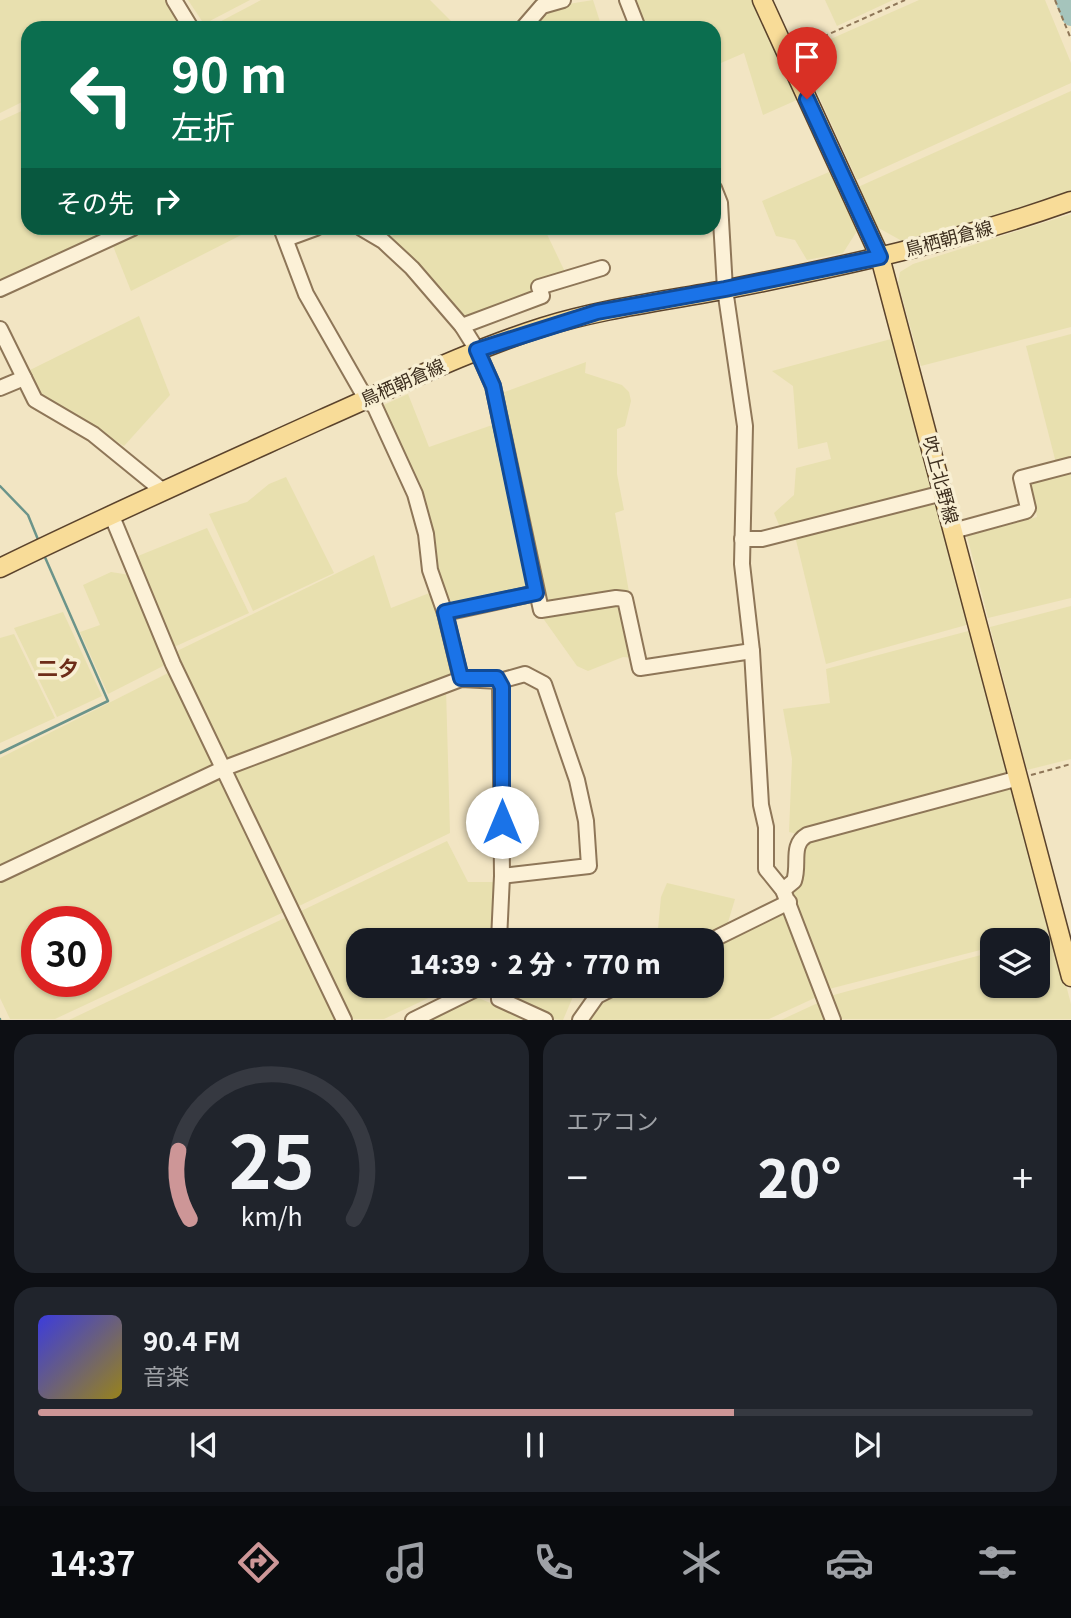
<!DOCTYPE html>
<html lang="ja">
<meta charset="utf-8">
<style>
body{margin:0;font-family:Georgia,"Noto Sans JP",serif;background:#20242c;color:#f1f3f6;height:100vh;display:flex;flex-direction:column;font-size:26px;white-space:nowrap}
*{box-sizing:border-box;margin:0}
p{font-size:23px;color:#9ea1a6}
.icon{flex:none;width:38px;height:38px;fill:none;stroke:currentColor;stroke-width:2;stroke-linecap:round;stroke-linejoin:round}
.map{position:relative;height:1020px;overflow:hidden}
.panel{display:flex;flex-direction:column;gap:14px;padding:14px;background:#0d0f14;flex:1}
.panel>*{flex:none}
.banner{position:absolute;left:21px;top:21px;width:700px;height:214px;border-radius:21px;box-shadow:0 2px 5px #0004;background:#0b6e4f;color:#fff;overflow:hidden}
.tools{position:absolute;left:980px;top:928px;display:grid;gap:14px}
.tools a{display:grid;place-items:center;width:70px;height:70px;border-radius:14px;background:#171b24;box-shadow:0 2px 5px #0004;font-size:35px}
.speed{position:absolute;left:21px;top:906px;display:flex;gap:14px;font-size:35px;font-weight:700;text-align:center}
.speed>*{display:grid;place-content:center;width:91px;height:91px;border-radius:50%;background:#171b24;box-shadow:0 2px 5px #0004;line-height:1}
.speed .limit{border:10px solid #d22;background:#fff;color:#111}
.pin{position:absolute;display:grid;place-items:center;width:60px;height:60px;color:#fff;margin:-72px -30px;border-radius:50% 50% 50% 0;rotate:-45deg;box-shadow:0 0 7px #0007}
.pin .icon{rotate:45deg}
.me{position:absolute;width:77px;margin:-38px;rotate:0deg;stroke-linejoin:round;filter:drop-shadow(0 0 5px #0008)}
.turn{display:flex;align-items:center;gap:24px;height:147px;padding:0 35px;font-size:32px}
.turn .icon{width:91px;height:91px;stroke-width:2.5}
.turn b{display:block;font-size:49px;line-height:60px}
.then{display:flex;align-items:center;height:66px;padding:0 35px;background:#0003;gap:14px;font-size:26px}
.big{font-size:52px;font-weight:800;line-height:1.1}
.panel .widget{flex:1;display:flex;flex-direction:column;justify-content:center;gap:10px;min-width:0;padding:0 24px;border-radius:21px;background:#20242c}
.panel .dial{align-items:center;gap:0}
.dial svg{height:182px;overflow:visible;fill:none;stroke:#363941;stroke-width:7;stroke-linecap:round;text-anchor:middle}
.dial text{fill:#f1f3f6;stroke:none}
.song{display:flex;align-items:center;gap:21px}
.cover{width:84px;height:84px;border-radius:10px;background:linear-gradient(135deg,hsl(240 70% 55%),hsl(50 70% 35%))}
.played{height:7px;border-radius:4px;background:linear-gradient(90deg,#cd9697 70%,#363941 70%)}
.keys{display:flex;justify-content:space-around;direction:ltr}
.heat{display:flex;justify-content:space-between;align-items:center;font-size:38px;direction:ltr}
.panel .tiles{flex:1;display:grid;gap:14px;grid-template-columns:1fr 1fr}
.widget:last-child{grid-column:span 2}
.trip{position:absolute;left:346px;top:928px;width:378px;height:70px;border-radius:21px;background:#171b24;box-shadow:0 2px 5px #0004;font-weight:800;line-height:70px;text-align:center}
.dock{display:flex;height:112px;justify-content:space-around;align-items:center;background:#090b0e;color:#9ea1a6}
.dock .icon{width:49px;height:49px}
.dock .on{color:#cd9697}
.dock b{font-size:32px;color:#f1f3f6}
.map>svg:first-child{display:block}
</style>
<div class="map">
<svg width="1071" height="1020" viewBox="0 0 1071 1020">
<rect width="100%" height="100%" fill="#f2e5c3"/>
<g fill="#e8e0af" fill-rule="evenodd">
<path d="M0,0h166l15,27 -153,1v71l-28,14z"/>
<path d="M188,0h62l-46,24z"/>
<path d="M261,0h169l28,28h-250z"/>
<path d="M593,0l9,28h-72l20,-21z"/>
<path d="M632,0h121l46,99 -36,16 -19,-62 -30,13v-38h-71z"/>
<path d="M825,0h68l-56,26z"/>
<path d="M919,0h126l26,63v20l-214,97 -58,-127z"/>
<path d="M1071,91v101l-48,17 -121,32 -27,-15 -17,-39z"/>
<path d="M28,108v120h92l-120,56v-163z"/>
<path d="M829,172l28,59 -14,22 -36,7 -12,-20 -19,-4 -14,-35z"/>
<path d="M1071,214v113l-150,39 -23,-83 2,-11 13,-8z"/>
<path d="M140,228h115l-124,63 -20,-50z"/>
<path d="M409,228h135l22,46 -30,19 -74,27 -74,-82z"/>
<path d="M139,316l31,79 -46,51 -82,-51 -12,-25z"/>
<path d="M1071,334v125l-15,4 -30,-117z"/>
<path d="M891,339l4,3 39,146 -152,44 -8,-19 20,-18 2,-27 35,-9 -4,-17 -29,7 -5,-63 -21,-15z"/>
<path d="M586,362l-1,11 37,12 7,7 2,9 -6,25 -8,3v45l7,36 -9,3 14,79 -82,15 -48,-213z"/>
<path d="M408,394l21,53 69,-24 33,165 -77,19 -16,-32 -7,-42 -52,-126z"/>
<path d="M1071,471v127l-83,20 -21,-82 70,-19 -6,-36z"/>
<path d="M286,477l48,96 -81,38 -44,-97 38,-12 22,-18z"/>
<path d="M937,499l33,125 -144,40 -31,-128z"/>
<path d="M207,528l42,85 -75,34 -36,-91z"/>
<path d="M374,555l17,53 41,-16 23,81 -229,87 -49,-109z"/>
<path d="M111,572l19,3 39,88 -61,31 -28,-62 20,-7 -17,-40z"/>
<path d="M618,600l16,58 -11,-1 -35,14 -11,-5 -37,-52z"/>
<path d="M1071,606v153l-44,11 -37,-143z"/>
<path d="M63,612l39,84 -45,21 -43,-89z"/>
<path d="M972,630l39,147 -214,57 -8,-2 3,-73 -9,-50 47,-6 -4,-34z"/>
<path d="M14,634l41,84 -55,25v-105z"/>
<path d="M172,671l43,92 -4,6 -211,99v-110z"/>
<path d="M446,689l4,144 -153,74 -68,-136z"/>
<path d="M219,777l67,134 -231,108h-45l-10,-21v-117zM37,922h59v60h-59z"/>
<path d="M1013,784l38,147 -32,9h-27v7l-163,42 -37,-95 12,-53z"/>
<path d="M447,841l21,41h29l-5,58h-133v45h97l-72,34h-32l-53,-107z"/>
<path d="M667,883l68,16 -9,30 -24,11h-45l4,-43z"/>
<path d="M786,912l33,84 -50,23 -183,1 12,-21 29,-14h85v-39z"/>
<path d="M289,916l49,104h-269z"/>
<path d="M508,929l44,7 -1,4h-44z"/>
<path d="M1053,936l18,68v15h-232l-9,-23 162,-44v33h46v-45z"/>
<path d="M507,985h71l-15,35 -10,-1 -45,-22z"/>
<path d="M474,996l53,23 -102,1z"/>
<path d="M822,1001l7,19h-48z"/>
</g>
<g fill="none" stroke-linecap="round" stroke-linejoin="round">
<g stroke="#6b948a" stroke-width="2.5">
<path d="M0,486l28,29 11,27"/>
<path d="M0,753l108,-52 -64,-146"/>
<path d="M0,1019v1"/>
</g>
<path stroke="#a5c4bc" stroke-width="18" d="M1064,0l7,17"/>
<g stroke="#8e7658" stroke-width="18">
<g id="minor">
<path d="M174,0l17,28"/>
<path d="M627,0l11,28"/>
<path d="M523,28l19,-22 21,-6"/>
<path d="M714,188l6,15 5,86 20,137 -3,138 10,87 9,154 5,22v42l17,21 50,130"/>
<path d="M281,228l25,66 60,105 9,8 40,87 11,40 4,36 15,43 16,66"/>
<path d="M361,228l22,13 29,27 50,58 15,24 16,36 48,224 75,-12 9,1 15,69 112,-17"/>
<path d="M286,239l30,-11"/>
<path d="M0,289l133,-61"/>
<path d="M462,326l80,-30 -3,-9 63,-19"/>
<path d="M0,329l35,71 58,34 70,57"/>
<path d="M0,388l24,-10"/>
<path d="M111,514l62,150 171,356"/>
<path d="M953,531l73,-20 2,-3 -7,-30 50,-13"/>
<path d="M742,539h20l181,-46"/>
<path d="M445,613l91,-20"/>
<path d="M0,874l222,-105 239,-90 39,2 25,-7 19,10 33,96 9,41 3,45 -87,10"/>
<path d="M783,890l11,-9c6,-17 -4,-36 13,-46l212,-57"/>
<path d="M499,940l3,-64 -2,-195"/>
<path d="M712,940l77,-38"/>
<path d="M500,985l-1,14 46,21"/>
<path d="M413,1020l71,-35"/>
<path d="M580,1020l17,-24 22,-11"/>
</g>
</g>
<g stroke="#5b432c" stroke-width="21">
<g id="major">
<path d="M762,0l118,257 191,720"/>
<path d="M0,568c106,-52 214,-100 322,-149 73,-32 145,-68 221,-92 61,-19 123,-26 185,-38 117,-23 231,-48 343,-88"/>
</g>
</g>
<g stroke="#8e7658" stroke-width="2" stroke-dasharray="5 3.5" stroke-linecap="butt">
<path d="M1055,0l16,39"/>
<path d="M800,47l105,-47"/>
<path d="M1031,775l40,-11"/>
</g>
<use href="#minor" stroke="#fcf1d7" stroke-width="14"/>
<use href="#major" stroke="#f8dc98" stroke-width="18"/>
</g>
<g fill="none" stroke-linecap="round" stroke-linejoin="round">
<g stroke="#114b97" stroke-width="18">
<path id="route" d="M502,822v-135l-5,-9h-36l-16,-66 91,-19 -43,-207 -16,-36 120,-38 128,-23 155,-32 -73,-158"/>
</g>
<use href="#route" stroke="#1a73e8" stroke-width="12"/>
</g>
<g text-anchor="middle" stroke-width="7" stroke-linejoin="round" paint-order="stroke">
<g font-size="18" fill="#3c2d1d" stroke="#f8efd3">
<text transform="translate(949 239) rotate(-15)" y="6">鳥栖朝倉線</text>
<text transform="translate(403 383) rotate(-24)" y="6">鳥栖朝倉線</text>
<text transform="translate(940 480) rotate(75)" y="6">吹上北野線</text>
</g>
<g font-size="21" font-weight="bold" fill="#6d2c19" stroke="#f8efd3">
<text x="58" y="676">二夕</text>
</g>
</g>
</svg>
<div class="tools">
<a><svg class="icon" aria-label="layers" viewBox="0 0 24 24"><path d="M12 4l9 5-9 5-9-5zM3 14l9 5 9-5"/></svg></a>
</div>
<div class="speed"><div class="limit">30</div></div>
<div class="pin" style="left:807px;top:99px;background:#d93025"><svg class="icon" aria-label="arrive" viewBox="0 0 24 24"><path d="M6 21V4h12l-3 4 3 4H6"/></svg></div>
<svg class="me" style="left:502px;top:822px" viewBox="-20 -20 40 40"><circle r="19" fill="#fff"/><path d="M0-13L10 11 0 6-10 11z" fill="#1a73e8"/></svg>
<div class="trip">14:39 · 2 分 · 770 m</div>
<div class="banner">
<div class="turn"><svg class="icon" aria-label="left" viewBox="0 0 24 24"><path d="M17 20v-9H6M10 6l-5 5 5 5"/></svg><div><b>90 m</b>左折</div></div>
<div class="then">その先<svg class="icon" aria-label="right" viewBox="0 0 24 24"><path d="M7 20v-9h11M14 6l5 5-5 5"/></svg></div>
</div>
</div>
<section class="panel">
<div class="tiles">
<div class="widget dial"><svg viewBox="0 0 100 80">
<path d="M14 69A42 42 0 1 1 86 69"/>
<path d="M14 69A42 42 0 0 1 9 39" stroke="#cd9697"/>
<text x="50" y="56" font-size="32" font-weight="700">25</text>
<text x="50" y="72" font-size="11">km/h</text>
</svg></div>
<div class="widget"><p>エアコン</p>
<div class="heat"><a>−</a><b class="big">20°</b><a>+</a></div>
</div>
<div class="widget">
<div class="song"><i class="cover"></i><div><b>90.4 FM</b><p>音楽</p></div></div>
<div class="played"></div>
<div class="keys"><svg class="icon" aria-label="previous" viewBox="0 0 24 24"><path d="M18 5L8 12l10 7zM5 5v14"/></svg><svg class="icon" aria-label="pause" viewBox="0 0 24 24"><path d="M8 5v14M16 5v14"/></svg><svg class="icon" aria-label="next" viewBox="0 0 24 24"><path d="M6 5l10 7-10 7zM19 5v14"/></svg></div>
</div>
</div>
</section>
<nav class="dock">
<b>14:37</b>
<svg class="icon on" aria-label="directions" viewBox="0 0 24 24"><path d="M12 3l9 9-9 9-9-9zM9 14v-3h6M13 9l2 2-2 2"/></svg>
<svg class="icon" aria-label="music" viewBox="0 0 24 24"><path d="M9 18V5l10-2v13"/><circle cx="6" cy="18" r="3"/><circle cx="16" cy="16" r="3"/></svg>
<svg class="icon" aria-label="phone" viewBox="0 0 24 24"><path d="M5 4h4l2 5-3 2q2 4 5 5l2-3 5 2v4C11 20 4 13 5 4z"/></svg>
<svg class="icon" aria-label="climate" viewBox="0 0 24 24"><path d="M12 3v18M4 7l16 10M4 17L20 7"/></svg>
<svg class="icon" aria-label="car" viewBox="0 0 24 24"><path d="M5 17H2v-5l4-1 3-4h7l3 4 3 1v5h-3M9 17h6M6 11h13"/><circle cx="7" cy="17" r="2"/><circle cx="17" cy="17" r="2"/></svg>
<svg class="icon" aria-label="filters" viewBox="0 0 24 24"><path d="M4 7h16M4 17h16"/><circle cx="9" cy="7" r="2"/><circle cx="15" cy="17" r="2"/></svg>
</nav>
